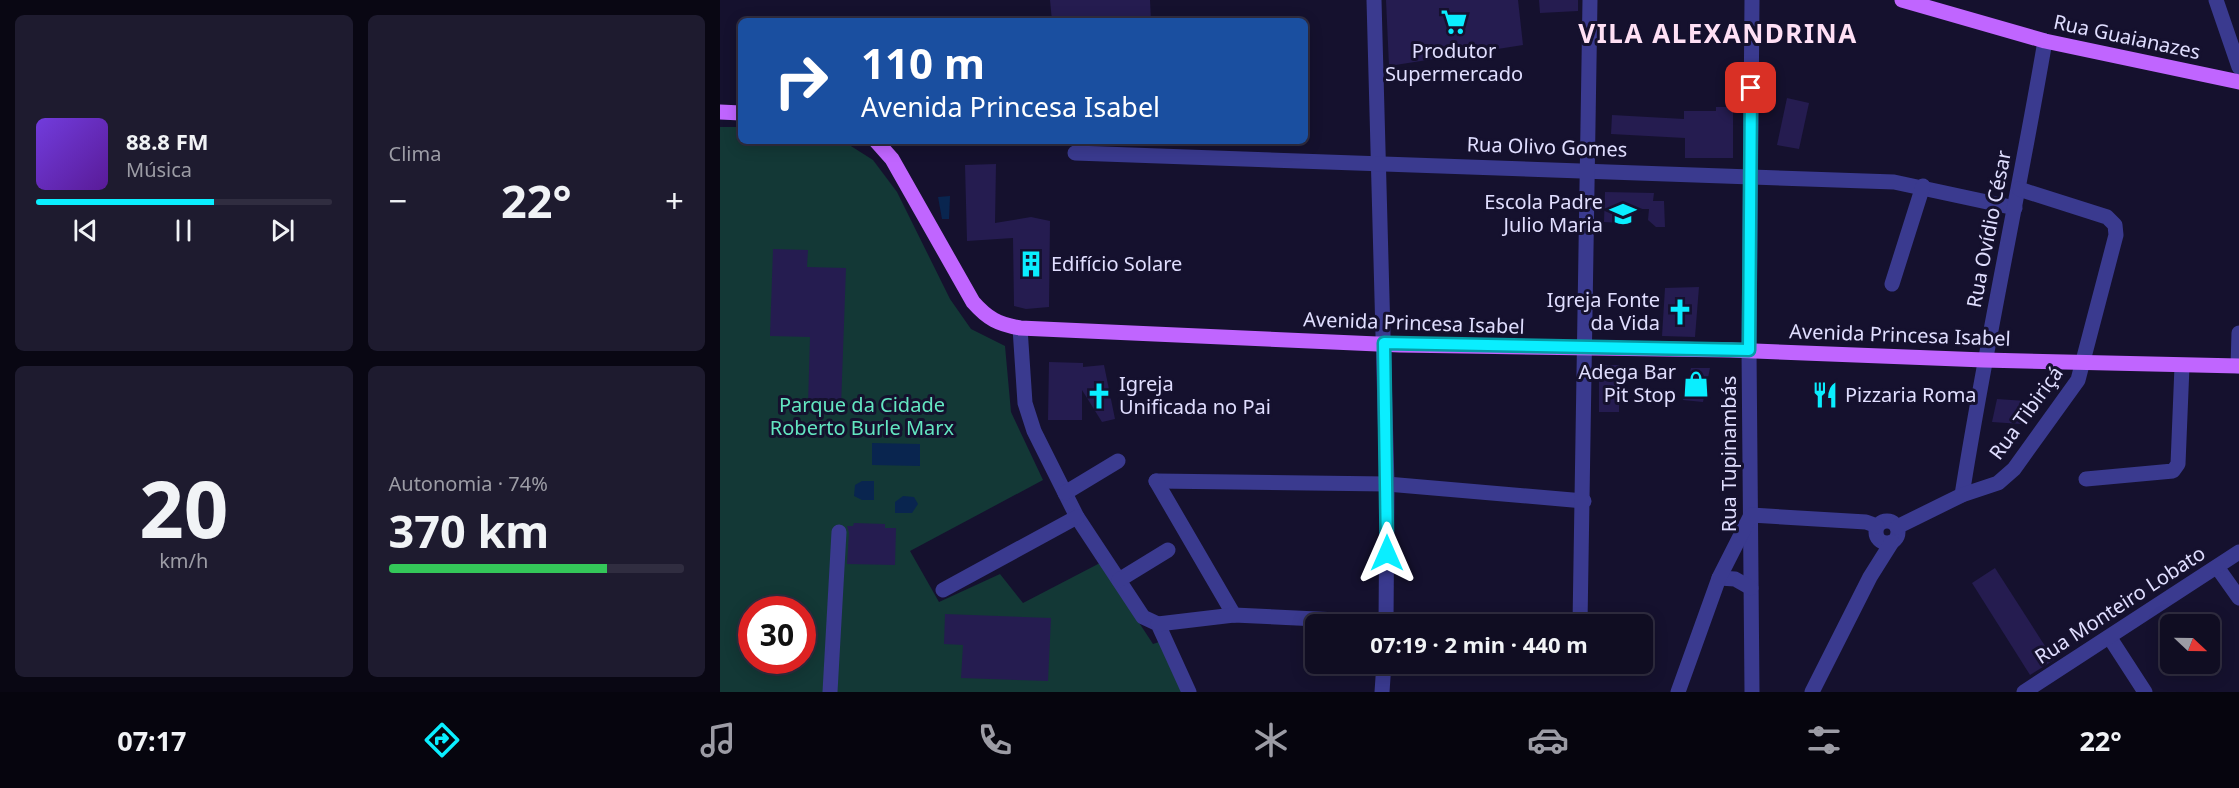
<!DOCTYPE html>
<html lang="pt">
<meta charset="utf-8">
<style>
body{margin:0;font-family:"Noto Sans",sans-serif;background:#1e1b2f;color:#f1f3f6;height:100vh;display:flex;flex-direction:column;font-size:22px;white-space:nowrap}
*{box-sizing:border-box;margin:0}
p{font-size:20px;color:#9c9ca5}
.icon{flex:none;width:33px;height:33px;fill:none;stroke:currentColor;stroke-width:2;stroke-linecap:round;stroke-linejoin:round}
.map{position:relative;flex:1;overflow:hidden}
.drawer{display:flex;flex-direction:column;gap:15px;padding:15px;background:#090713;width:720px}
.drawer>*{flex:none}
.top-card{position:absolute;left:18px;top:18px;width:570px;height:126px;border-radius:9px;box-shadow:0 3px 15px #0003,0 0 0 2px #302d40;background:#1a4fa0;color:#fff;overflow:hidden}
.needle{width:39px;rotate:112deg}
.fabs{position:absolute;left:1440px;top:614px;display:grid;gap:12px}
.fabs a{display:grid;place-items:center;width:60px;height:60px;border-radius:9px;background:#100d22;box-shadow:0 3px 15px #0003,0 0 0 2px #302d40;font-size:30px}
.speed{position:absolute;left:18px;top:596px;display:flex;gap:12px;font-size:30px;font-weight:700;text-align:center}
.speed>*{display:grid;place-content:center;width:78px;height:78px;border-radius:50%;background:#100d22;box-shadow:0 3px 15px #0003,0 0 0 2px #302d40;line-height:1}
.speed .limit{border:9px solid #d22;background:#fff;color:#111}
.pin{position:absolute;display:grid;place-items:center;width:51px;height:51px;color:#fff;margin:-26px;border-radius:12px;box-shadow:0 3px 9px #0006}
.me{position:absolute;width:66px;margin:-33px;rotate:0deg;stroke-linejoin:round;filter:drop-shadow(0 0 4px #0008)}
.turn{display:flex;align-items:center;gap:21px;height:126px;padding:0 24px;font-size:27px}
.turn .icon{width:78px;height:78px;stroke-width:2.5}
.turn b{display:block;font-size:42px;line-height:51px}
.big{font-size:45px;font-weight:700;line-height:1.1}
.drawer .card{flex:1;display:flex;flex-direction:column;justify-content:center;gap:9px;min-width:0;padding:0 21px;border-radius:9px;background:#1e1b2f}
.drawer .dial{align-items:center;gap:0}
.dial b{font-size:78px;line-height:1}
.song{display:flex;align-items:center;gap:18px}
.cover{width:72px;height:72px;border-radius:9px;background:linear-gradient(135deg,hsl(260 70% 55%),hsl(270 70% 35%))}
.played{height:6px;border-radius:3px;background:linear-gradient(90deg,#0aeeff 60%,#302d40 60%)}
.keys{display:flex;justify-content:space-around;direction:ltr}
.heat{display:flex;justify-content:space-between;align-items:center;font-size:33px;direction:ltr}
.charge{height:9px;border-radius:4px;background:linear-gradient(90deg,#34c759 74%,#302d40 0)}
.drawer .tiles{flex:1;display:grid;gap:15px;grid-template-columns:repeat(2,1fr)}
.trip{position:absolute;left:585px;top:614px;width:348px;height:60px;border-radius:9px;background:#100d22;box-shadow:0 3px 15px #0003,0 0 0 2px #302d40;font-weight:700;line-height:60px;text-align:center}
.tabs{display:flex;height:96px;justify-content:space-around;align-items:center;background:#06050e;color:#9c9ca5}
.tabs .icon{width:42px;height:42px}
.tabs .current{color:#0aeeff}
.tabs b{font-size:27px;color:#f1f3f6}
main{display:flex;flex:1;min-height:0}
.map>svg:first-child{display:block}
</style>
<main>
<section class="drawer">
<div class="tiles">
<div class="card">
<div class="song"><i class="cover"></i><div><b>88.8 FM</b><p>Música</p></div></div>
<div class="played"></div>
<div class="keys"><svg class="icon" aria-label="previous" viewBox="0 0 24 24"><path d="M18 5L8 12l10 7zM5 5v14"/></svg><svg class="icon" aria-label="pause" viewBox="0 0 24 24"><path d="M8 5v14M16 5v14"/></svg><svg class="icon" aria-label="next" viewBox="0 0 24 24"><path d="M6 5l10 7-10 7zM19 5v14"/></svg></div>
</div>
<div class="card"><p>Clima</p>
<div class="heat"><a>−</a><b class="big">22°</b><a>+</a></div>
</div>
<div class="card dial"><b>20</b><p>km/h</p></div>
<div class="card"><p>Autonomia · 74%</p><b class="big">370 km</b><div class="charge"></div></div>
</div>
</section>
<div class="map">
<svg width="1519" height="692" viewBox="0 0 1519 692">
<rect width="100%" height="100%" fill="#15112e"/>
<path fill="#133836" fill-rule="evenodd" d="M0,127h21v14h102l30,19 24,32 53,107 21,30 34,17 6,66 32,68 -133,71 29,51 61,-28 23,29 77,-40 53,81 18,-6 25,54h-476zM32,609h50v51h-50z"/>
<g fill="#09254f">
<path d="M230,196l-1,23h-7l-4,-22z"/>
<path d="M152,443l48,1v22l-48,-1z"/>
<path d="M142,481h12v19h-12l-8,-4 1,-11z"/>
<path d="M183,496l11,1 4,7 -6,9h-17v-11z"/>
</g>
<g fill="#251c50">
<path d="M330,0h100l1,21h-99z"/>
<path d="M666,0h132l5,45 -134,21z"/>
<path d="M819,0h39v11l-38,2z"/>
<path d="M1067,98l22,5 -10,46 -22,-4z"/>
<path d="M996,107h17v51h-48v-20l-74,-4 1,-19 72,4v-8h32z"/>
<path d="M276,164l-1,59 36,-6 19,4 -1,86 -23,2 -12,-3 -1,-68 -46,3 -2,-76z"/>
<path d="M885,192l49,1 -1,8h11l1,26h-9l-8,-7 1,-11h-28v14l-17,-1z"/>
<path d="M53,249l35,1 -1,17 39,1 -5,138 -33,-1 2,-68 -40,-1z"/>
<path d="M979,287l-4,50 -33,-1 3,-48z"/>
<path d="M329,362l34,1v4l21,-2 11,54 -13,3 -20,-32v30h-34z"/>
<path d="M886,365h13v47h-20v-40z"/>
<path d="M971,368h19l-7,34 -20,-2z"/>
<path d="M1277,399l29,2 -5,23 -29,-2z"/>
<path d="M134,523l31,1v4h11l-1,37 -48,-1 2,-31 -2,-7h6z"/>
<path d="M1275,568l59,92 -24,15 -58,-92z"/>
<path d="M225,614l106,4 -3,63 -87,-3 2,-33 -19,-1z"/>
</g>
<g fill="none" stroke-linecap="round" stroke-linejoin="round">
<g stroke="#3a3a8f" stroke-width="15">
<path d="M654,0l13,484 -1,140"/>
<path d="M1032,0l-3,350 3,342"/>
<path d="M1496,0l23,67"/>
<path d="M355,153l819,29 121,26"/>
<path d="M1172,284l31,-98"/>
<path d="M300,328l5,75 9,28 43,86 66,100 15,7 31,68"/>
<path d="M1518,366l1,-33"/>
<path d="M1366,479l87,-8 5,-7 4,-98"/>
<path d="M436,481l231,3 197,17"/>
<path d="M436,481l78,134"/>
<path d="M345,493l53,-32"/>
<path d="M1242,495c24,-152 57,-302 83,-454"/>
<circle cx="1167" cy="532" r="11"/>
<path d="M1177,527l65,-32 36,-12 16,-14 64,-89 38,-145 -1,-10 -8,-8 -88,-28"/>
<path d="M1497,567l22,31"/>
<path d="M999,578l16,1 16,9"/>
<path d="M399,580l49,-30"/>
<path d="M223,590l134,-73"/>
<path d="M438,624l76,-9 188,9"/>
<path d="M860,624l10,-624"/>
<path d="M1390,638l35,54"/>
<path d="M110,692l9,-160"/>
<path d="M662,692l2,-29"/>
<path d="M958,692l41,-114 32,-63 115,7 11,4"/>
<path d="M1092,692l58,-115 22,-35"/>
<path d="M1304,692l215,-140"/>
</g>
<g stroke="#c065ff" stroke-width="15">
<path d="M1182,0l143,41 194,41"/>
<path d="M0,112l21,1"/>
<path d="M156,141l16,18 81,143c15,17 25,22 47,26l380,17 330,5 254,10 255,6"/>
</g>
</g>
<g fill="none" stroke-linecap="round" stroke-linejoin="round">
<g stroke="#069ba6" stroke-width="15">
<path id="route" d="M667,553l-3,-210 365,7 2,-262"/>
</g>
<use href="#route" stroke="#0aeeff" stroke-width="10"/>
</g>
<defs>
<g id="supermarket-bare" transform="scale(2.07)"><path d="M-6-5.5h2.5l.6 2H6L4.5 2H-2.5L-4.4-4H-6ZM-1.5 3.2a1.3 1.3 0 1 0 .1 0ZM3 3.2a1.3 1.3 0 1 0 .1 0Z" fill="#0aeeff" stroke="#15112e" stroke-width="2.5" paint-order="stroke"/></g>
<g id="school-bare" transform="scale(2.07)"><path d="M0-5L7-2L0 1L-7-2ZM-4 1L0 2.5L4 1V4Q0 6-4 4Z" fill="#0aeeff" stroke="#15112e" stroke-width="2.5" paint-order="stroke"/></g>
<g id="building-bare" transform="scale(2.07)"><path d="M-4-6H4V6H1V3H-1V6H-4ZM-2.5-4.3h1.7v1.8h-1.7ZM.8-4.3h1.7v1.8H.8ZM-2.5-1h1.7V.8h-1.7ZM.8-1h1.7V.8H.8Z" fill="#0aeeff" stroke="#15112e" stroke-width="2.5" paint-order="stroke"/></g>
<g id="church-bare" transform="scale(2.07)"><path d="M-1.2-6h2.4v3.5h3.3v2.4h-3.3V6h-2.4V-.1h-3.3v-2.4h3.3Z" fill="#0aeeff" stroke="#15112e" stroke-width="2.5" paint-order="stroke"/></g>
<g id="shop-bare" transform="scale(2.07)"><path d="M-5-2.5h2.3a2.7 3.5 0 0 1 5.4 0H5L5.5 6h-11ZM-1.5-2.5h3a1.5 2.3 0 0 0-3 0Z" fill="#0aeeff" stroke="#15112e" stroke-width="2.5" paint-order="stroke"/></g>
<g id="restaurant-bare" transform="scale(2.07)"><path d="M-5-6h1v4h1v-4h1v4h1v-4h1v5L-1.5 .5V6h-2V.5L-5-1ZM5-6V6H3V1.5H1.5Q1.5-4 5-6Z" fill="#0aeeff" stroke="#15112e" stroke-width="2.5" paint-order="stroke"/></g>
</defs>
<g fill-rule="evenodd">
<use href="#supermarket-bare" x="734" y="22"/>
<use href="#school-bare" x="903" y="214"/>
<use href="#building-bare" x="311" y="264"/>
<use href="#church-bare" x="960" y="312"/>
<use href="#shop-bare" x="976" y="384"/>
<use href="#restaurant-bare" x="1105" y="395"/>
<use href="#church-bare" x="379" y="396"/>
</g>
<g text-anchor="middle" stroke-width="6" stroke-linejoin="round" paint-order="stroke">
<g font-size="20" fill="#e0deff" stroke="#15112e">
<text transform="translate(1407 37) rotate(12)" y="7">Rua Guaianazes</text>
<text transform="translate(827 147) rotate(2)" y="7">Rua Olivo Gomes</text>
<text transform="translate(1269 229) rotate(-79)" y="7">Rua Ovídio César</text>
<text transform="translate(694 323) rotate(2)" y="7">Avenida Princesa Isabel</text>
<text transform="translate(1180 335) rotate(2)" y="7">Avenida Princesa Isabel</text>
<text transform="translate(1306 413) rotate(-54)" y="7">Rua Tibiriçá</text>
<text transform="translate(1009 454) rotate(-90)" y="7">Rua Tupinambás</text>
<text transform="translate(1400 605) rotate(-33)" y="7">Rua Monteiro Lobato</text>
</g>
<g font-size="20" fill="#e0deff" stroke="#15112e" text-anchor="end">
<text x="734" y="58" text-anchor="middle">Produtor<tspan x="734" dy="23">Supermercado</tspan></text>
<text x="883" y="209">Escola Padre<tspan x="883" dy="23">Julio Maria</tspan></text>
<text x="331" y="271" text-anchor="start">Edifício Solare</text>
<text x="940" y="307">Igreja Fonte<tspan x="940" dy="23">da Vida</tspan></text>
<text x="956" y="379">Adega Bar<tspan x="956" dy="23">Pit Stop</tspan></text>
<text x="399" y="391" text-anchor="start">Igreja<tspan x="399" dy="23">Unificada no Pai</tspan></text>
<text x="1125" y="402" text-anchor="start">Pizzaria Roma</text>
</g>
<g font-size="20" fill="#63e6c1" stroke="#15112e">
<text x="142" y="412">Parque da Cidade<tspan x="142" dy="23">Roberto Burle Marx</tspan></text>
</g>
<g font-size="26" font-weight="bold" letter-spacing="1.5" fill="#ffe0f5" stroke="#15112e">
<text x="998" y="43">VILA ALEXANDRINA</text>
</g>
</g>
</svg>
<div class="fabs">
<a><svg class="needle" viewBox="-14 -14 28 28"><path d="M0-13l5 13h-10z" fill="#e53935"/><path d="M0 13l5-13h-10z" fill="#9c9ca5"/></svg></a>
</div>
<div class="speed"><div class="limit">30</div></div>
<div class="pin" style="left:1031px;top:88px;background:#d93025"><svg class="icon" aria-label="arrive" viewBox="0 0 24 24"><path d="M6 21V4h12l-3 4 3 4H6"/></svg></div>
<svg class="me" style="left:667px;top:553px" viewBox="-20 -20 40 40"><path d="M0-17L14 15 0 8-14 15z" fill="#0aeeff" stroke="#fff" stroke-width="4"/></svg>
<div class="trip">07:19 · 2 min · 440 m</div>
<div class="top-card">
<div class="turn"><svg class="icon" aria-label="right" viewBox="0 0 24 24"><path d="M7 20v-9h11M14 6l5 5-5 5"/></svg><div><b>110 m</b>Avenida Princesa Isabel</div></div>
</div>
</div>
</main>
<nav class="tabs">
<b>07:17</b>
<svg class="icon current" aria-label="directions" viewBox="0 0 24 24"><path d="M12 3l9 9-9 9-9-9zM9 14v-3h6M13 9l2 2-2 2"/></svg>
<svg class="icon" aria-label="music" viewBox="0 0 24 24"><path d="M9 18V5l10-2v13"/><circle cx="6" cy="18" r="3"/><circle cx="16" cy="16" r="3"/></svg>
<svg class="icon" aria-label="phone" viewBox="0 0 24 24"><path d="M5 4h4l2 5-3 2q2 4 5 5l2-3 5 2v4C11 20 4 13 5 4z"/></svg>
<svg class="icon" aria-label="climate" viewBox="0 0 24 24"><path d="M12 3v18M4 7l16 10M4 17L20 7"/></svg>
<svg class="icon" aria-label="car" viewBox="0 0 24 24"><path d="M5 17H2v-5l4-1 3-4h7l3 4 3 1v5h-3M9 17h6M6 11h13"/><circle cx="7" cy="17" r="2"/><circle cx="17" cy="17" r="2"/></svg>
<svg class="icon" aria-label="filters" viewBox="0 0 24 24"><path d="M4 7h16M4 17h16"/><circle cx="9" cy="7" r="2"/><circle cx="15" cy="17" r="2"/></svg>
<b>22°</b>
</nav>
